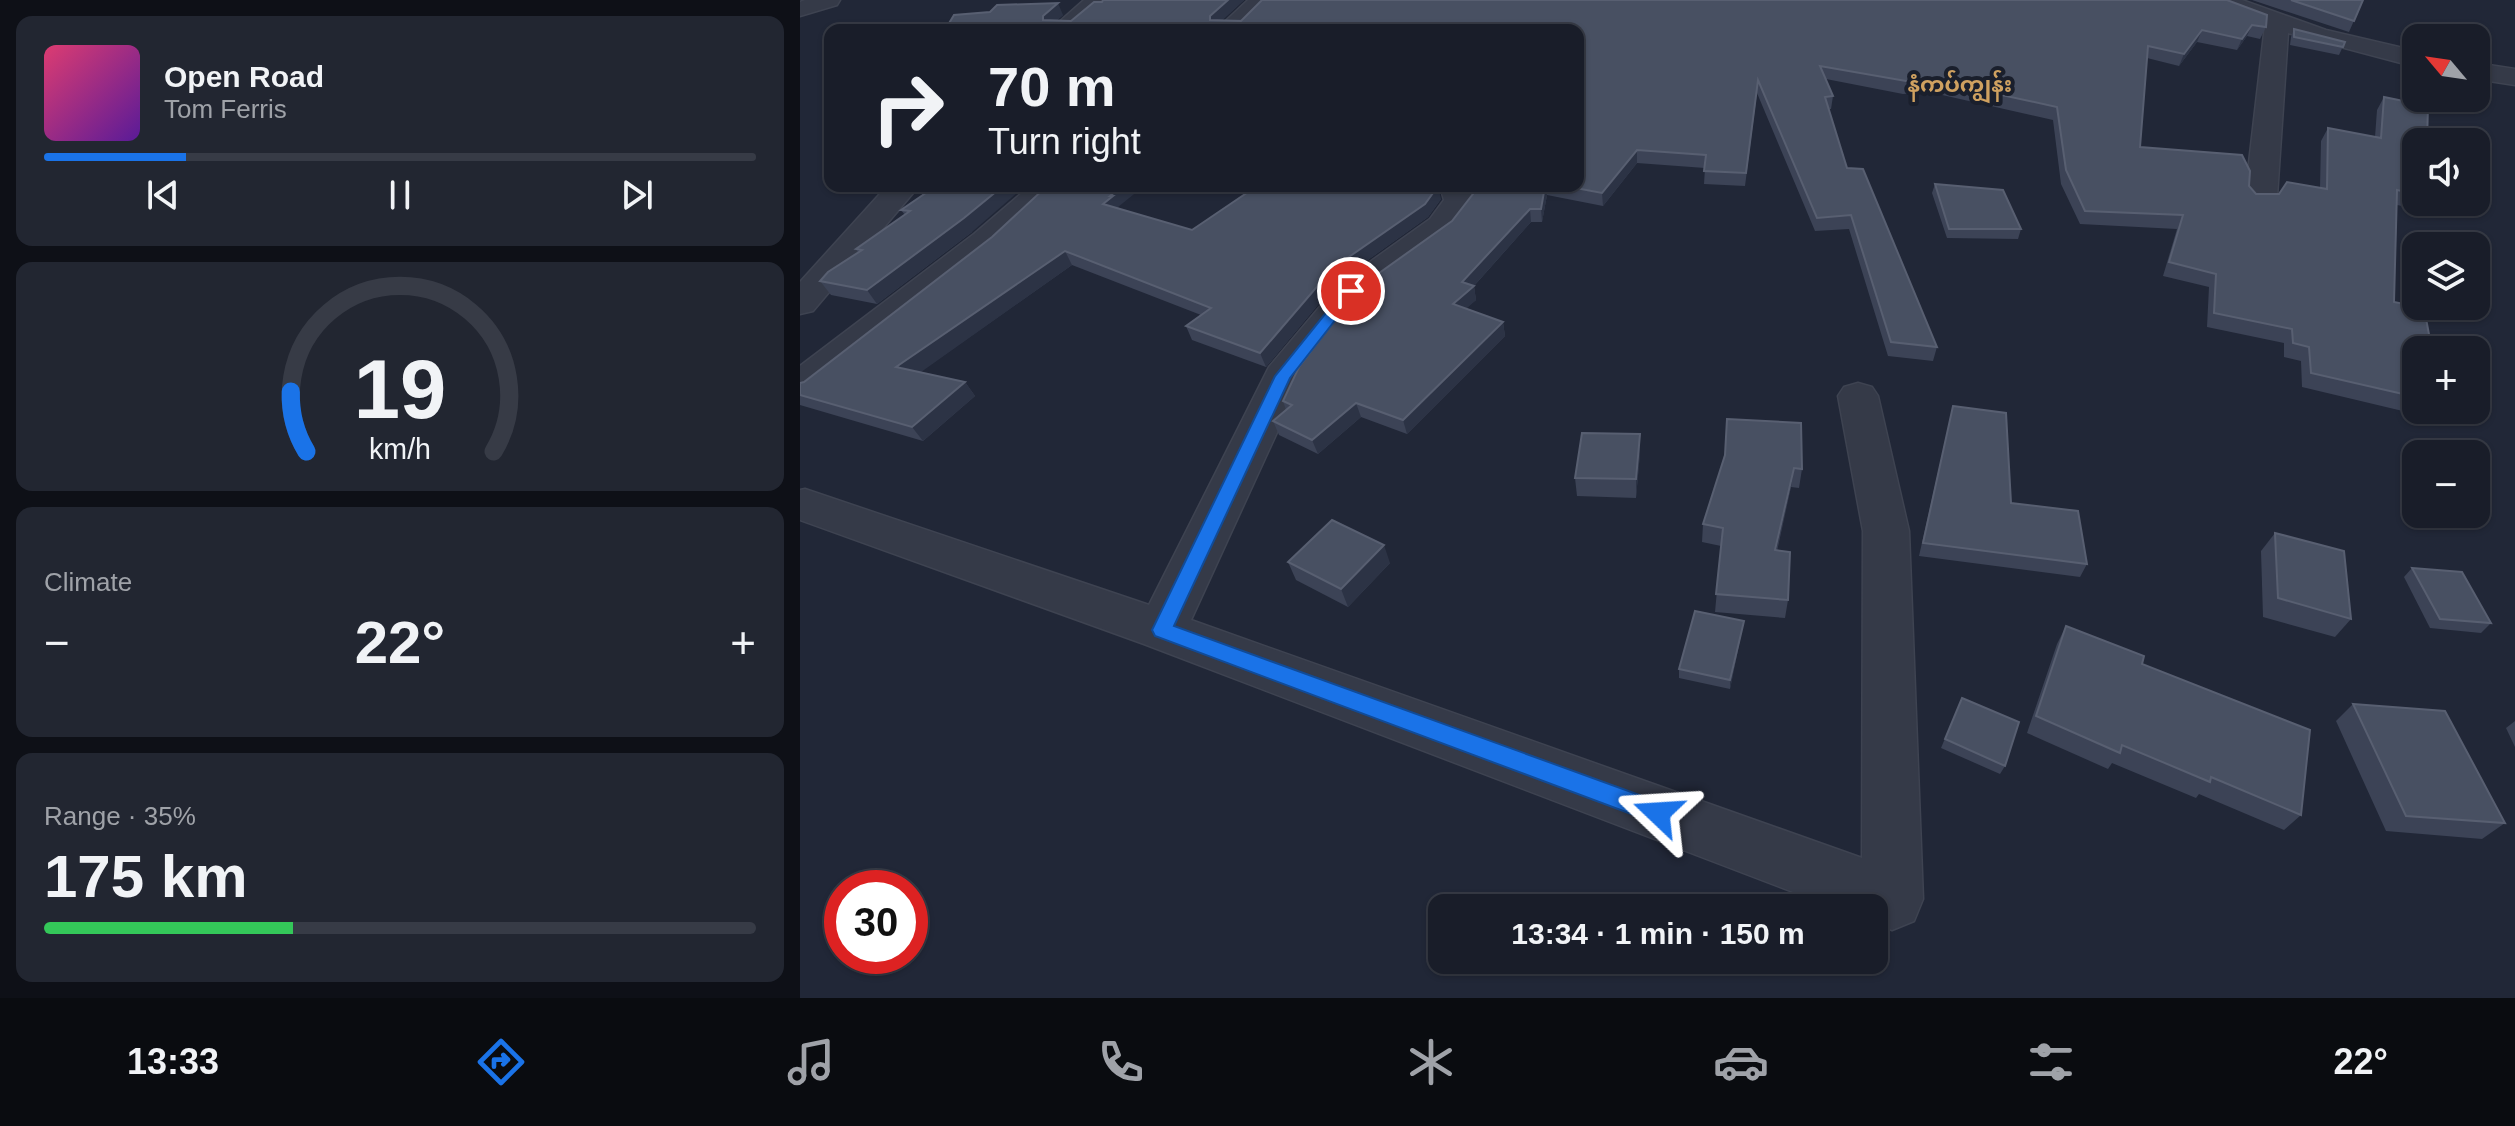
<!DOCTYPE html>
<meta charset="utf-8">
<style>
body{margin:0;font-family:Arial,"Noto Sans Myanmar",sans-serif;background:#222631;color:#f1f3f6;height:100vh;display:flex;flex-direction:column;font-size:30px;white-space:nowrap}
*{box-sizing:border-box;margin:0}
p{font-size:26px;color:#9fa2a8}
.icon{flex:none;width:44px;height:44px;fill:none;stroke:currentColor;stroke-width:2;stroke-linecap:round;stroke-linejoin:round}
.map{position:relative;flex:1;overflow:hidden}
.details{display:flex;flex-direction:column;gap:16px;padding:16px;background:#0e1017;width:800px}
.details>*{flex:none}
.top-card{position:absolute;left:24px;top:24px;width:760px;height:168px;border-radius:16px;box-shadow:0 2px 6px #0004,0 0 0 2px #373b46;background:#191d29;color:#f1f3f6;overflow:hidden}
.needle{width:52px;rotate:299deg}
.controls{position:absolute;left:1602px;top:24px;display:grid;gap:16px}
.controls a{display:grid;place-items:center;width:88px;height:88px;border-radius:16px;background:#191d29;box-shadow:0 2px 6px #0004,0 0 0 2px #373b46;font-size:40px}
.speed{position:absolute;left:24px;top:870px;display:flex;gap:16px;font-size:40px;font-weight:700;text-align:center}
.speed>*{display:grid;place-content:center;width:104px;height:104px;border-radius:50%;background:#191d29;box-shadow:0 2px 6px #0004,0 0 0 2px #373b46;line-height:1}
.speed .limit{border:12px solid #d22;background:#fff;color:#111}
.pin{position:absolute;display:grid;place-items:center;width:68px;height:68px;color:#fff;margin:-34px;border:4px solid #fff;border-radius:50%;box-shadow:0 2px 8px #0007}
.me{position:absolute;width:88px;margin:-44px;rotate:290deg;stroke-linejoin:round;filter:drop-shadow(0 0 6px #0008)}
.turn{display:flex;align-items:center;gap:28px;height:168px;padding:0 32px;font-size:36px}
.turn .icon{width:104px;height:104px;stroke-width:2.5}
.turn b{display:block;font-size:56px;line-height:68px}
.big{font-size:60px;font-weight:800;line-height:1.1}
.details .tile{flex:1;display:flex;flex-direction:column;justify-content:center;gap:12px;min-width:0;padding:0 28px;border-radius:16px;background:#222631}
.details .dial{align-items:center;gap:0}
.dial svg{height:208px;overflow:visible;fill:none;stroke:#373b46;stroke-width:7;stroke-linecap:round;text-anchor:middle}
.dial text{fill:#f1f3f6;stroke:none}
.song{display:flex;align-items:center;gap:24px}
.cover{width:96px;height:96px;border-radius:12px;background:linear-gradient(135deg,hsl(340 70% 55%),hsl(270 70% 35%))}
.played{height:8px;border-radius:4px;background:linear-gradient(90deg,#1a73e8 20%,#373b46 20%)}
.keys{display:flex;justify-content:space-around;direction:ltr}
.heat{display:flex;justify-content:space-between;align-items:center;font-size:44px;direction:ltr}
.charge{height:12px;border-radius:6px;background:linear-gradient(90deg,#34c759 35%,#373b46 0)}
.trip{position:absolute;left:628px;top:894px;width:460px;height:80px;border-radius:16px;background:#191d29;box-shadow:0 2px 6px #0004,0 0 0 2px #373b46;font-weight:800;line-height:80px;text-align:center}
.menu{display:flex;height:128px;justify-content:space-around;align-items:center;background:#0a0c10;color:#9fa2a8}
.menu .icon{width:56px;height:56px}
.menu .selected{color:#1a73e8}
.menu b{font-size:36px;color:#f1f3f6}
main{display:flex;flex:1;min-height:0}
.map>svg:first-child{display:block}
</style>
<main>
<section class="details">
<div class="tile">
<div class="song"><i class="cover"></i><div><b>Open Road</b><p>Tom Ferris</p></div></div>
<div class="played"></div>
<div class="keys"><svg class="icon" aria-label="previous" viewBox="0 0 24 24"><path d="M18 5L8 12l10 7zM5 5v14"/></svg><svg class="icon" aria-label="pause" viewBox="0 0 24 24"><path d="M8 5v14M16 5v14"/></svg><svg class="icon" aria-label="next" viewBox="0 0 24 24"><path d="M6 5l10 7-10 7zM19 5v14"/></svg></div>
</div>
<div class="tile dial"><svg viewBox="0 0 100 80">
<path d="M14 69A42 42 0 1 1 86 69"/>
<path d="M14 69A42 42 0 0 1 8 46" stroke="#1a73e8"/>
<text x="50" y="56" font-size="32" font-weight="700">19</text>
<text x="50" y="72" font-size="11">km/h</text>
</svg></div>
<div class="tile"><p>Climate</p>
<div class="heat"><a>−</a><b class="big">22°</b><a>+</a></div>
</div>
<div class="tile"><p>Range · 35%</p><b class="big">175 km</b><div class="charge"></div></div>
</section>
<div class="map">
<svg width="1715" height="998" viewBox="0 0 1715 998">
<rect width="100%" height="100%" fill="#212737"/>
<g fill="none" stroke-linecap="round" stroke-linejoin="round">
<g stroke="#3e4351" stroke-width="3">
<g id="minor">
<path d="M5,0h35l-3,5 -37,11v-14z"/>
<path d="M284,0h25l-33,30h-26z"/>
<path d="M448,0h24l-30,30h-26z"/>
<path d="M1411,0h31l84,30 90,21v16l-128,-34 -11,164 -5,7 -11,2 -11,-2 -5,-7 20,-172 -51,-20z"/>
<path d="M1676,63l39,6v16l-39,-6z"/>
<path d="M87,186h32l-106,125 -13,3v-32z"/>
<path d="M230,186h33l-65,62 -184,146 -14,4v-32l174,-132z"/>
<path d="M640,186h30l6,15 -24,32 -89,65 -62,82 -110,240 671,238 1,-327 -25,-135 6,-9 14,-4 14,4 6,9 31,135 14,368 -9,22 -22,9 -18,-7v-15h-39l-691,-264 -344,-124v-30l5,-1 344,116 120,-238 70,-83 91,-65 14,-19z"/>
</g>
</g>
<use href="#minor" fill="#353a48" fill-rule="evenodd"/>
</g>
<g fill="#3c4356">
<path d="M303,0h141l-22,20 1005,-20 39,27 -6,12 -13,-3 -10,14 -40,-8 -18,24 -32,-8 -7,89 109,39 7,8h23l41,-6 1,-47 7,-13 47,9 2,-27 7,-13 32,45v60h7l-5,7 -21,-4 -3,97 22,48v60h22l-6,8 -130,-31 -1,-26 -17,-4v-14l-77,-16 2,-40 -46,-11 14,-47 -97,-5 -19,-40 -8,-64 -124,-28 -26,2 -77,-15 7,17 -2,13h-2l18,59 90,179 -4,14 -45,-5 -39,-127 -34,2 -58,-138 -12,93 -41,-2 1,-16 -68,-5 -34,43 -56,-11 -5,27h-11l-57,64 2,14 -10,8 37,14 2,14 -98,98 -46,-17 -43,37 -39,-19 -6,-14 13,-11 -3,-9 169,-180 22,-28 -3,-7h107v-156h-633l118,-15 -7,6h15l31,-19z"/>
<path d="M1452,0h111l-14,32z"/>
<path d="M1494,29l51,13 -6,13 -49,-10 1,-8z"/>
<path d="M1135,184l86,45 -3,10 -71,-1 -15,-45z"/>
<path d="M136,186l36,46 -95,72 -46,-9 -11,-14 38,-28 -2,-4 49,-34 -4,-5z"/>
<path d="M641,199l-13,18 -91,65 -71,85 -74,-27 -6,-14 15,-11 -129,-50 -152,107 45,10 10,14 -52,45 -123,-36v-22l4,-1 188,-145 126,-30 1,2 73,21z"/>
<path d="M1153,406l58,97 76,61 -7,13 -161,-21z"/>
<path d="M840,453l-4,45 -59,-2 -2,-18z"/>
<path d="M925,456l77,13 -3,19 -8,-1 -14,64 11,49 -3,18 -70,-6 6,-66 -19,-4 1,-18z"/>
<path d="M1475,533l76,86 -16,18 -72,-20 -2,-66z"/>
<path d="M488,562l102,1 -42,44 -52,-27z"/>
<path d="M1612,568l79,55 -10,10 -51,-5 -26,-51z"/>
<path d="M1266,626l76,38 159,151 -17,15 -85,-36 -3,4 -84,-35 -4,6 -81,-36 30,-89z"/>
<path d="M942,630l-12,59 -51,-11v-9z"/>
<path d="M1162,698l43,68 -5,8 -59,-26z"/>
<path d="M1553,704l152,119 -23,16 -96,-8 -50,-110z"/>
<path d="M1715,721v26l-9,-19z"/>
</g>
<g fill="#2c3345">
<path d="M428,0h16l-30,28 -4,-8v-4z"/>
<path d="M258,3l5,12 -15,13 -5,-8v-4z"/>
<path d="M1452,25l-5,11 -10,14 5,-11z"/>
<path d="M1402,30l-5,12 -18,24 5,-12z"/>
<path d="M837,150v13l-34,43 -1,-13z"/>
<path d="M203,186h22l-53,46 -95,72 -10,-14z"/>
<path d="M322,186h22l-26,21 1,2 -16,-5 7,-8z"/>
<path d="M638,186l3,13 -13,18 -91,65 -71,85 -6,-14 73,-85z"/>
<path d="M745,186l2,9 -5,27 -1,-13z"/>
<path d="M730,209l1,13 -59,66 2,-2 2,14 -20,18 -3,-14 9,-22z"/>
<path d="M265,251l7,14 -165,117 -11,-15z"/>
<path d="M703,322l2,14 -98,98 -4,-14z"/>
<path d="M165,382l10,14 -52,45 -11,-14z"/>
<path d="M556,403l5,14 -43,37 -6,-14z"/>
<path d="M840,434v19l-4,45v-19z"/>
<path d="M994,468l-3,19 -19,82 3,-19z"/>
<path d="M584,545l6,18 -42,44 -7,-18z"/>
<path d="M944,621l-2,9 -12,59v-9z"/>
</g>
<g fill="#485062" stroke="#585f71" stroke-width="2">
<path d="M303,0h125l-18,16v4l31,1 21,-21h965l40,15 -1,12 -14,-2 -10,14 -40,-9 -18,24 -36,-8 -8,101 102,8 8,16 -1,15 7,8h23l8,-12 40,7 1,-61 53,10 3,-41 44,9 -1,36h-11v52l-19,-4 -3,112 30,6 8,42h-16v47l-105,-24 -2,-26 -16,-4 -1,-14 -78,-16 2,-39 -47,-12 14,-47 -98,-4 -19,-41 -9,-63 -125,-27 -26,1 -86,-15 13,30 -8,1 22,71 16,1 74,178 -46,-5 -40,-127 -34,3 -59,-138 -12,93 -42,-2 2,-16 -69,-5 -35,43 -37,-7h13v-156h-633l9,-15 36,-3 7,-7 61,-2 -15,13v4l28,1 23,-19h8z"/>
<path d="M1491,0h72l-9,21z"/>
<path d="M1494,29l51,13 -2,5 -49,-10z"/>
<path d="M1135,184l68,6 18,39h-72z"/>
<path d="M136,186h67l-39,32 -97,72 -47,-9 8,-9 34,-22 -6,-1 54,-38 -9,-1z"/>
<path d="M247,186h75l-12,10h3l-10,8 89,26 65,-44h181l-13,18 -92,64 -73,85 -74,-27 25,-18 -146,-57 -169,116 69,15 -53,45 -112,-32v-12l4,-1 188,-145z"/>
<path d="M675,186h70l-4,23h-11l-68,73 12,4 -21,18 50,18 -100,98 -47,-17 -44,37 -39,-19 19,-16 -9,-4 16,-34 62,-81 91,-65 24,-31z"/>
<path d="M1153,406l53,7 5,90 67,8 9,53 -164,-21z"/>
<path d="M927,419l74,4 1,46 -8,-1 -19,82 15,2 -2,48 -72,-6 7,-66 -20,-4 22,-69z"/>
<path d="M782,433l58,1 -4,45 -61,-1z"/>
<path d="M532,520l52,25 -43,44 -53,-27z"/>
<path d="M1475,533l69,18 7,68 -73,-21z"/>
<path d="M1612,568l50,4 29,51 -51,-4z"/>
<path d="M895,611l49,10 -14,59 -51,-11z"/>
<path d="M1266,626l78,30 -2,8 168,66 -9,85 -90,-38 -1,5 -88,-37 -2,8 -84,-37z"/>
<path d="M1162,698l57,24 -14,44 -60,-27z"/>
<path d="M1553,704l92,7 60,112 -99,-7z"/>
</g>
<path fill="#1a73e8" stroke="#114b97" stroke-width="2" d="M551,287l7,4 -68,87 -116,248 493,179 3,8 -3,8 -9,3 -503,-188 -3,-6 123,-254 71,-88z"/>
<g text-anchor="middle" stroke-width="8" stroke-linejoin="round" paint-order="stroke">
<g font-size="22" font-weight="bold" fill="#cfa160" stroke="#1a1f2c">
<text x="1160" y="92">နံကပ်ကျွန်း</text>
</g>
</g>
</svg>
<div class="controls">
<a><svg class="needle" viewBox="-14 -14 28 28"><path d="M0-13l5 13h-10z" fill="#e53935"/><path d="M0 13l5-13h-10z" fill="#9fa2a8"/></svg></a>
<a><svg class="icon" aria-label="sound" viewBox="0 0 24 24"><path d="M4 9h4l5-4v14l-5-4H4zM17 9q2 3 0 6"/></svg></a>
<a><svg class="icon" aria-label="layers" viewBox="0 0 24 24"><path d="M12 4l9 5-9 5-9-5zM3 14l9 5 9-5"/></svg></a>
<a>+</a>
<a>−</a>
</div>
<div class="speed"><div class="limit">30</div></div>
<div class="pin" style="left:551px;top:291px;background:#d93025"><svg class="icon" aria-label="arrive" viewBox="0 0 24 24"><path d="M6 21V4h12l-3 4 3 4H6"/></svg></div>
<svg class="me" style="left:858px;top:813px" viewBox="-20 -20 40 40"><path d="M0-17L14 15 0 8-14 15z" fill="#1a73e8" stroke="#fff" stroke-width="4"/></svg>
<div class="trip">13:34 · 1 min · 150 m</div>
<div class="top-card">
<div class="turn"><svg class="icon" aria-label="right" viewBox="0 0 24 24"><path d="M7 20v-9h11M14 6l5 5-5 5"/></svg><div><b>70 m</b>Turn right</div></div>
</div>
</div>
</main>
<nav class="menu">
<b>13:33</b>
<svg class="icon selected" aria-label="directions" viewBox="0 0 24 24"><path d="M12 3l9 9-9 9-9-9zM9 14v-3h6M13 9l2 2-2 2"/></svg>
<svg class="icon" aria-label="music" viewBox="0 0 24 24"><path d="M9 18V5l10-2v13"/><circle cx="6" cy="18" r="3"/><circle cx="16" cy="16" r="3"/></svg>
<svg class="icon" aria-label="phone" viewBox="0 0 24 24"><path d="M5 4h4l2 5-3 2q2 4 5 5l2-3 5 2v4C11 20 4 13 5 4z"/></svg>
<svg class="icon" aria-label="climate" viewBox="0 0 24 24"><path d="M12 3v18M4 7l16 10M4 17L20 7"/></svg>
<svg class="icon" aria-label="car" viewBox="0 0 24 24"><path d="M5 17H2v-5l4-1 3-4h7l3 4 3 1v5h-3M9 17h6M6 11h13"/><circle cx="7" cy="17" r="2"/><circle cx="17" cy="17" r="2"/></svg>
<svg class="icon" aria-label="filters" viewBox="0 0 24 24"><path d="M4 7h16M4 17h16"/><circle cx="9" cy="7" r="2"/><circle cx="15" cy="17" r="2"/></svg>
<b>22°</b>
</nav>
